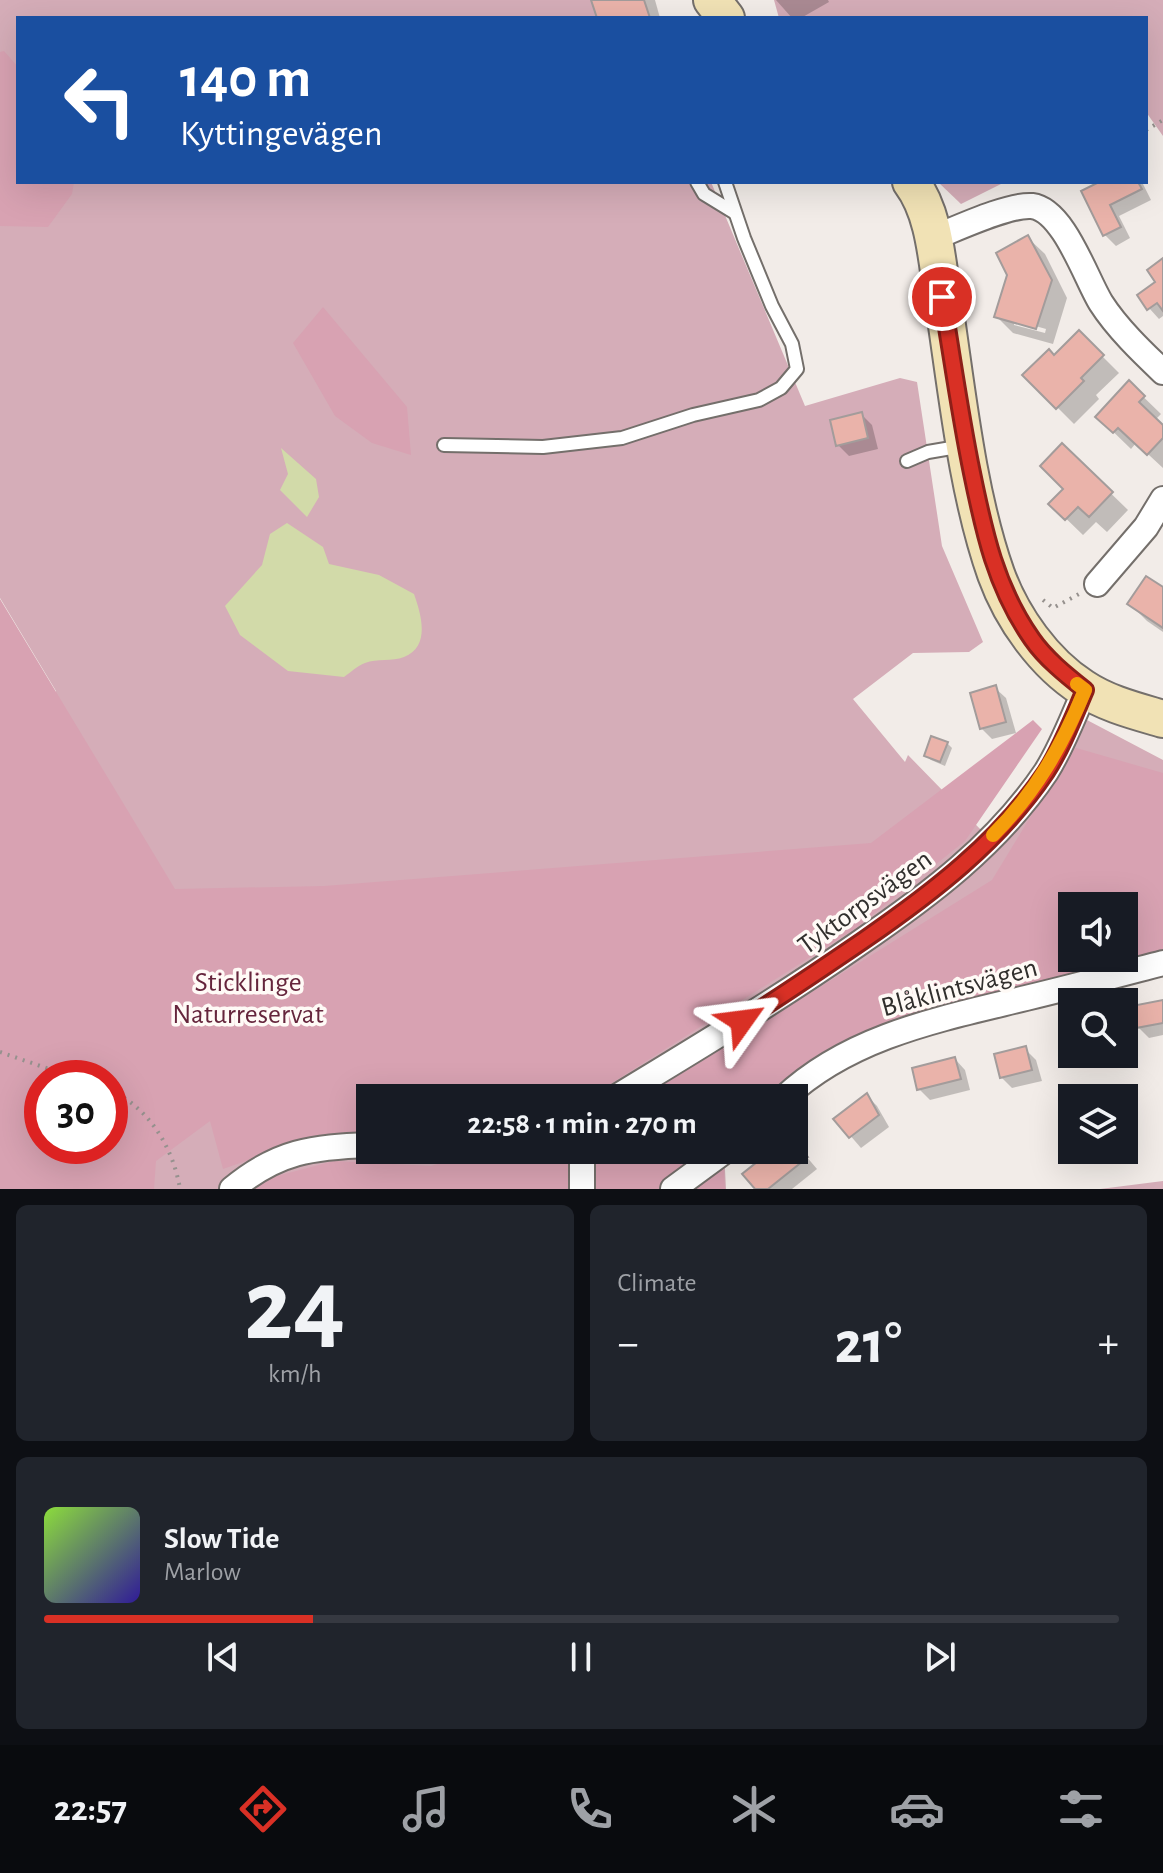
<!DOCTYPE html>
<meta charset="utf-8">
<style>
body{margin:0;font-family:"Alegreya Sans",sans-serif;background:#20242c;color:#f1f3f6;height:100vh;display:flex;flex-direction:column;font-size:30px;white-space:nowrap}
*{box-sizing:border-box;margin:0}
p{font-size:26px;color:#9ea1a6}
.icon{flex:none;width:44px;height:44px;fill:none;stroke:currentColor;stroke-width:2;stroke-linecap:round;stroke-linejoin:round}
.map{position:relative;height:1189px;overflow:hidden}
.side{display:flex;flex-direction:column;gap:16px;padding:16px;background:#0d0f14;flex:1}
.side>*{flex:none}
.guide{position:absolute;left:16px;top:16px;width:1132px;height:168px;border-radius:0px;box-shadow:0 8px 32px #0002;background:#1a4fa0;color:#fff;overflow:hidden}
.buttons{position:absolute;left:1058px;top:892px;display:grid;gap:16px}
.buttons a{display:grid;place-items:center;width:80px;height:80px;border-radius:0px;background:#171b24;box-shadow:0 8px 32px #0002;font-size:40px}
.speed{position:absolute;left:24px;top:1060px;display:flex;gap:16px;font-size:40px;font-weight:700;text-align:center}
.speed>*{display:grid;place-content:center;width:104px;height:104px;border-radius:50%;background:#171b24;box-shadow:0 8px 32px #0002;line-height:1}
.speed .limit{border:12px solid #d22;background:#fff;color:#111}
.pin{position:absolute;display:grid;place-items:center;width:68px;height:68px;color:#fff;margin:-34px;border:4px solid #fff;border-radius:50%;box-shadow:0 2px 8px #0007}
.me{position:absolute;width:88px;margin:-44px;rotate:59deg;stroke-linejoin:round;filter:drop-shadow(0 0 6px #0008)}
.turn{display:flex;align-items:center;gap:28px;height:168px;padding:0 32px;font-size:36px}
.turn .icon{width:104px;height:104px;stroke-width:2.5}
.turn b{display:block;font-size:56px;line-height:68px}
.big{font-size:60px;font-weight:700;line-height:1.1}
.side .widget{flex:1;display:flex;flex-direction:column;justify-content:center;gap:12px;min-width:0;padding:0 28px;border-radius:12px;background:#20242c}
.side .dial{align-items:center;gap:0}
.dial b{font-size:104px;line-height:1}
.song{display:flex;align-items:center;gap:24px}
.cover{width:96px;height:96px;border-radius:12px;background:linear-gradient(135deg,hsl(90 70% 55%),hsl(250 70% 35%))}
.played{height:8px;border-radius:4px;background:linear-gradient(90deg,#d93025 25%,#363941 25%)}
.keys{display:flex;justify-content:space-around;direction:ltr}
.heat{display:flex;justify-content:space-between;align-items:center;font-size:44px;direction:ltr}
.side .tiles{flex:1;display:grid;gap:16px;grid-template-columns:1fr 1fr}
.widget:last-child{grid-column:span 2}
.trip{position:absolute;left:356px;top:1084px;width:452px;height:80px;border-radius:0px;background:#171b24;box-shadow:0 8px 32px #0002;font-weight:700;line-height:80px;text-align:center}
.dock{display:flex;height:128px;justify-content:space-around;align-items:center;background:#090b0e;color:#9ea1a6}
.dock .icon{width:56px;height:56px}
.dock .on{color:#d93025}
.dock b{font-size:36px;color:#f1f3f6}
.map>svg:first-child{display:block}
</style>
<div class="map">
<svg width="1163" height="1189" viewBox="0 0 1163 1189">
<rect width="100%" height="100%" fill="#f2ece8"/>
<g fill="#d5adb8" fill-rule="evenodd">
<path d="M0,0h644l6,18h-632v164h693l94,224 95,-28 17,4 25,164 41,96 -14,10 -56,1 -60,46 52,63 3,-7 75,77 95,-106 9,-6 76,40v193l-349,108 -43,37h-401v52h354l2,39h-726l56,-498 -56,-93zM1072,906h52v52h-52zM42,1078h68v68h-68z"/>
<path d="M774,0h389v136l-17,-24v-94h-367z"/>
<path d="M938,182h67l-44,22z"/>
<path d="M1163,1181v8h-63z"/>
</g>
<g fill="#d8a2b2" fill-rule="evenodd">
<path d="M4,51l14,16v115h56l-2,12 -24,33 -48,-1v-174z"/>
<path d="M323,307l84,100 4,48 -39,-12 -37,-27 -42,-73z"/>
<path d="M0,599l175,290 149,-3 547,-43 162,-123 9,9 -77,112 -109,87 -268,170h-218v36l-55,3 -92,32 -13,-48 -54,40 -2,28h-154zM42,1078h68v68h-68z"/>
<path d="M1073,747l90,26v179l-275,73 -74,35 -46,38h-126l350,-218zM1072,906h52v52h-52z"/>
<path d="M484,1150h233l7,21 1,18h-480l1,-5 88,-23 97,5z"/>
</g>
<g fill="#d2daa9">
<path d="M281,448l35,31 3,18 -12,20 -27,-27 8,-16z"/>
<path d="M287,523l36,24 6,17 50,11 35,19c7,20 17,52 -10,63 -12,5 -27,1 -39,6 -8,3 -14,9 -21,14l-56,-6 -48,-36 -15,-29 37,-41 8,-31z"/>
</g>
<g fill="#0003" fill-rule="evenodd">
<path d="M593,0h62l5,18h-61z"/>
<path d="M776,0h52l1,2 -28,16h-9z"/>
<path d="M1104,182h38l9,18 -32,16 11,22 -14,8 -11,-11z"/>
<path d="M1028,238l17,16 22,44 -14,46 -40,-11 -16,-16zM1014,320l32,9 -1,4 -31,-8z"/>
<path d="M1163,261v55l-4,3 -10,-11z"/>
<path d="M1079,333l40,40 -23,22 3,4 -25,25 -49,-49 29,-17z"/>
<path d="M1129,383l32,31 -6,6 8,7v41l-27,-25 -5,6 -33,-32z"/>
<path d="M861,414l11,11 6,24 -29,7 -11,-11z"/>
<path d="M1062,446l66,64 -21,22 -11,-10 -13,13 -32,-31 15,-15z"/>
<path d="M1163,590v42l-16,-11 -17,-17z"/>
<path d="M995,688l11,10 10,35 -24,6 -11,-11z"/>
<path d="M947,743l5,5 -7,18 -14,-6 -5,-4z"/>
<path d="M1163,1002v33l-14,3 -11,-11z"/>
<path d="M1072,1035v19h41l-34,9 -11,-11z"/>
<path d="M1025,1049l11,11 6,21 -30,7 -11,-11z"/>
<path d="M955,1059l10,11 5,20 -40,10 -11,-11z"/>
<path d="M866,1095l11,11 12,21 -28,21 -25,-29z"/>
<path d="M794,1142l23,27 -25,20h-35l18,-39h19z"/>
</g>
<g fill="#eab3aa" stroke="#a39c9b" stroke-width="2">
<path d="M591,0h53l6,18h-53z"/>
<path d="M1099,182h39l4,7 -32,16 11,22 -18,9 -22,-45z"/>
<path d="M1028,235l24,45 -16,49 -42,-12 13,-42 -11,-22z"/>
<path d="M1163,258v53l-6,-8 -10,7 -10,-15 18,-13 -8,-12z"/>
<path d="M1079,330l25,25 -23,23 3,3 -28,28 -34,-34 27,-26 5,6z"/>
<path d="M1129,380l16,16 -6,6 24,23v13l-16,17 -29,-27 -5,5 -18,-16z"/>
<path d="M862,412l6,26 -32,8 -6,-26z"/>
<path d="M1062,443l51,49 -24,25 -11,-10 -13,13 -17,-16 15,-15 -23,-23z"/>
<path d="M1146,576l17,11v41l-36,-24z"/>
<path d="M996,685l10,37 -26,7 -10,-36z"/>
<path d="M931,736l17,6 -8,20 -16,-6z"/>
<path d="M1163,1000v23l-27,5 -4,-22z"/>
<path d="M1072,1033v19l-5,1 -5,-18z"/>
<path d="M1026,1046l6,24 -32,8 -6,-24z"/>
<path d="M955,1057l6,22 -44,11 -5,-22z"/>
<path d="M867,1093l12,22 -30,23 -16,-19z"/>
<path d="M794,1140l14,17 -40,32h-13l-13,-15 30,-24h22z"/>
</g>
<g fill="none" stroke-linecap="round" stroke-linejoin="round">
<g stroke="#746f6b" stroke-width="16">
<g id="lane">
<path d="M697,182l7,12 31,19"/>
<path d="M444,445l99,2 79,-9 71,-23 66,-15 22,-12 16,-19 -5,-25 -20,-38 -28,-68 -19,-56"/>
<path d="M907,461l21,-9 35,-6"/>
</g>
</g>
<g stroke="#746f6b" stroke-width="28">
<g id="street">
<path d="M933,238c23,-9 76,-34 99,-32 32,4 54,73 69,97 16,25 41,49 62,69"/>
<path d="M1097,584l49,-57 17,-28"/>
<path d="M615,1098c82,-50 164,-99 243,-154 70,-48 139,-99 188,-172 16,-25 27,-55 39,-82"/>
<path d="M784,1098c66,-62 156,-79 242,-100 46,-11 91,-23 137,-35"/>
<path d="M582,1150v39"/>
<path d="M232,1189c46,-38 80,-42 138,-44"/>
<path d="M673,1189l53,-39"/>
</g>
</g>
<g stroke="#746f6b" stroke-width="40">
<g id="secondary">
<path d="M712,0l14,18"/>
<path d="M911,182c25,33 26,84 33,123 13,86 23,187 52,269 16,44 48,89 87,114 24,16 53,23 80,31"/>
</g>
</g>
<g stroke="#96918e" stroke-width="4" stroke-dasharray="2 6" stroke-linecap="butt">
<path d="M1146,130l17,-10"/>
<path d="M1043,600l10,8 26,-14"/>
<path d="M0,1052l75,26"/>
<path d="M110,1090c39,18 63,57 70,99"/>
</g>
<use href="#lane" stroke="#fff" stroke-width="12"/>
<use href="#street" stroke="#fff" stroke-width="24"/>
<use href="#secondary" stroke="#f1e2b5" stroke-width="36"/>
</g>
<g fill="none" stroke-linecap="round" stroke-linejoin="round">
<g stroke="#8d1f18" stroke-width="20">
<path id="route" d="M742,1021c41,-26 81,-53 122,-81 68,-47 135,-98 182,-168 16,-25 27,-54 39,-82 -19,-15 -40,-32 -53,-51 -36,-51 -48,-107 -60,-166 -12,-58 -20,-117 -30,-176"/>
</g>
<use href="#route" stroke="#d93025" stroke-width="14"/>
<path stroke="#f59e0b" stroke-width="14" d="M993,835c43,-43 69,-89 92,-145l-8,-6"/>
</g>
<g text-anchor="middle" stroke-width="7" stroke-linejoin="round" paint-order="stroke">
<g font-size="28" fill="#312f2d" stroke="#fffaf6">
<text transform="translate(864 901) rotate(-36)" y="10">Tyktorpsvägen</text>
<text transform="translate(959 986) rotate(-15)" y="10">Blåklintsvägen</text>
</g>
<g font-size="28" fill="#65253c" stroke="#fffaf6">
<text x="248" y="991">Sticklinge<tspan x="248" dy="32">Naturreservat</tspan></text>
</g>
</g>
</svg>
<div class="buttons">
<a><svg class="icon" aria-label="sound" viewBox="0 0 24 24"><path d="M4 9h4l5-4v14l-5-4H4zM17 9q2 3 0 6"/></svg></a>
<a><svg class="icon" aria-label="search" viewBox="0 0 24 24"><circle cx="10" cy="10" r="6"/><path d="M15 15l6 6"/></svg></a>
<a><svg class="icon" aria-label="layers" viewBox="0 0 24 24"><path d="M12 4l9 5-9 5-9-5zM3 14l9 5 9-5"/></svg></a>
</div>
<div class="speed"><div class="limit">30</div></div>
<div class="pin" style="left:942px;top:297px;background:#d93025"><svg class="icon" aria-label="arrive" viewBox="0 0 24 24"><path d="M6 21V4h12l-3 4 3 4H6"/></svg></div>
<svg class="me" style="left:742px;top:1021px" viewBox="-20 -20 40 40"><path d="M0-17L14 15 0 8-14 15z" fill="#d93025" stroke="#fff" stroke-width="4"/></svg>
<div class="trip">22:58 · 1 min · 270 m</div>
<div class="guide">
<div class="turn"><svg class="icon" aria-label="left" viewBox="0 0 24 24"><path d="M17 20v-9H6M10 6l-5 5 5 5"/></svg><div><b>140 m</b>Kyttingevägen</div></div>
</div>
</div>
<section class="side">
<div class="tiles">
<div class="widget dial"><b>24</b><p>km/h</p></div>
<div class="widget"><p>Climate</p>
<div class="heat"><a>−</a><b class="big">21°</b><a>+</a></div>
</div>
<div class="widget">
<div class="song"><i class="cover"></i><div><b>Slow Tide</b><p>Marlow</p></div></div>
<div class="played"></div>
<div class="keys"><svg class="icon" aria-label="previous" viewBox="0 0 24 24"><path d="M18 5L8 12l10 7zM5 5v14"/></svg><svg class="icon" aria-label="pause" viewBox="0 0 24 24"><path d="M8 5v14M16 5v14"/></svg><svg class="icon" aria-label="next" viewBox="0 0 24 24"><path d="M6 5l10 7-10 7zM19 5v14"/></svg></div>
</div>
</div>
</section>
<nav class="dock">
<b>22:57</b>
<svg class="icon on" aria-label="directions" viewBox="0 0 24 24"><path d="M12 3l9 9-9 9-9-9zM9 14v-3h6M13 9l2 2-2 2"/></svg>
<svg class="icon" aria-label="music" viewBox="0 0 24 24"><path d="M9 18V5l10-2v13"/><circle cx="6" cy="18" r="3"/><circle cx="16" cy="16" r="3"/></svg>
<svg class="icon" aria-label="phone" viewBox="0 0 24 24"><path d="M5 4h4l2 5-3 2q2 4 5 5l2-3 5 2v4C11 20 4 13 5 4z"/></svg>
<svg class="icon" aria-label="climate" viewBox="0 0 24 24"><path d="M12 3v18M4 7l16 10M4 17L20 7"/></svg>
<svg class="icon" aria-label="car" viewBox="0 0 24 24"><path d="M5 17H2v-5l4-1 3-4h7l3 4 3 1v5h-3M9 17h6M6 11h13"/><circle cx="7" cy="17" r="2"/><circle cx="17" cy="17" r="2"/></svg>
<svg class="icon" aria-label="filters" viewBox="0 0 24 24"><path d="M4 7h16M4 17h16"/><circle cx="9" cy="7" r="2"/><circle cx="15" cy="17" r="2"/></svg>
</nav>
